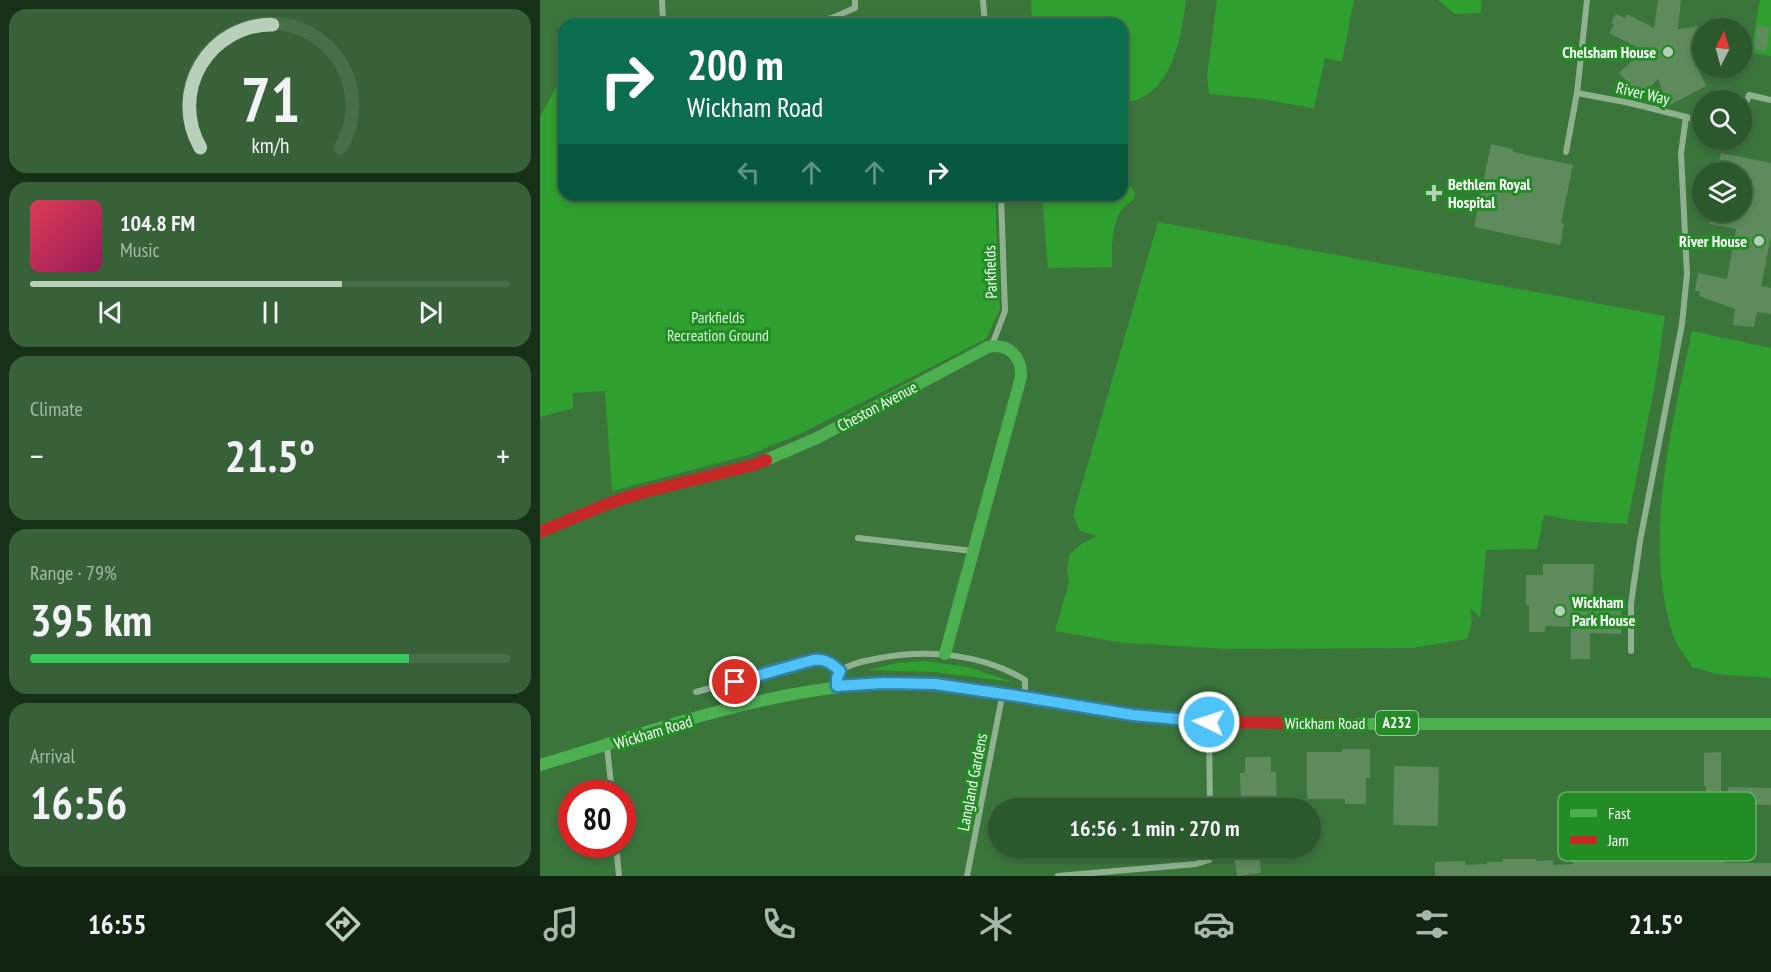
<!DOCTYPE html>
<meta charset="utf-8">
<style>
body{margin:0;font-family:"PT Sans Narrow",sans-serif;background:#386139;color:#f1f3f6;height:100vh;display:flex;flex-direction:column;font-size:22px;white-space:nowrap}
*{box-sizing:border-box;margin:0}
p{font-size:20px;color:#a6b8aa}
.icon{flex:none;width:33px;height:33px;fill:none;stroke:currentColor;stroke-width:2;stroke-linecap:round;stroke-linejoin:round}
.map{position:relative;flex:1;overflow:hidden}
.panel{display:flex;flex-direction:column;gap:9px;padding:9px;background:#183019;width:540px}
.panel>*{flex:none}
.top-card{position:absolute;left:18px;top:18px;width:570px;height:183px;border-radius:18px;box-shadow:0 3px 9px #0003,0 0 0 2px #486e49;background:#0b6e4f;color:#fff;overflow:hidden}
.needle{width:39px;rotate:6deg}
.controls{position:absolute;left:1152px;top:18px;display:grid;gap:12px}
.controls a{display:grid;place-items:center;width:60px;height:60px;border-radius:50%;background:#2c582d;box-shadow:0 3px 9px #0003,0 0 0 2px #486e49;font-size:30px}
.speed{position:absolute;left:18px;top:780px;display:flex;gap:12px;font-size:30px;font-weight:700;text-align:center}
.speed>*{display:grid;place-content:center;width:78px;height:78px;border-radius:50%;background:#2c582d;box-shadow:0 3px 9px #0003,0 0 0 2px #486e49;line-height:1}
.speed .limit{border:9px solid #d22;background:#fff;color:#111}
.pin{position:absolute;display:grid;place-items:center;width:51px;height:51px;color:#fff;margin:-26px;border:3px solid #fff;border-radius:50%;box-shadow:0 2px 6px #0007}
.me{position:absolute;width:66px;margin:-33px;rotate:274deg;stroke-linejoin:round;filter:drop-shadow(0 0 4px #0008)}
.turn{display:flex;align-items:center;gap:21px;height:126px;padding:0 30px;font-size:27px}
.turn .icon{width:78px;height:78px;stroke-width:2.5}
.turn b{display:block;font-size:42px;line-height:51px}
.lanes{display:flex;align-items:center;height:57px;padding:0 30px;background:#0003;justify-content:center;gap:30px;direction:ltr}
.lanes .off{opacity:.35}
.big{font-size:45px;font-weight:600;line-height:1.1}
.panel .widget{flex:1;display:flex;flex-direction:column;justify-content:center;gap:9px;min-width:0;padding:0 21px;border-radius:18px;background:#386139}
.panel .dial{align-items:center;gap:0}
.dial svg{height:156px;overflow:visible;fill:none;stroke:#486e49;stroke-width:7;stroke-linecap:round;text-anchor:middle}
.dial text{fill:#f1f3f6;stroke:none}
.song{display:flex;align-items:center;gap:18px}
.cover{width:72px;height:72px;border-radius:9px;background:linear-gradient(135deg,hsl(350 70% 55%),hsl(330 70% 35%))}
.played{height:6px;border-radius:3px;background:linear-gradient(90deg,#bacfbb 65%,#486e49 65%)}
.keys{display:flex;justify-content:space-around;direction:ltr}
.heat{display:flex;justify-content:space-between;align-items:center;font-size:33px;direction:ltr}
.charge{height:9px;border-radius:4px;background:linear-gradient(90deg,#34c759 79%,#486e49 0)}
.trip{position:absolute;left:448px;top:798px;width:333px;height:60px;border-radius:30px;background:#2c582d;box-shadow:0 3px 9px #0003,0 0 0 2px #486e49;font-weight:600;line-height:60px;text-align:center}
.dock{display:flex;height:96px;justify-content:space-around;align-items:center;background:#122312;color:#a6b8aa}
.dock .icon{width:42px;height:42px}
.dock .on{color:#bacfbb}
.dock b{font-size:27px;color:#f1f3f6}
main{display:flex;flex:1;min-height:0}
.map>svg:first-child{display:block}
</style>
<main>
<section class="panel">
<div class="widget dial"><svg viewBox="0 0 100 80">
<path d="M14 69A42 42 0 1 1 86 69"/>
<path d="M14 69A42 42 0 0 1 51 6" stroke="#bacfbb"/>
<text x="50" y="56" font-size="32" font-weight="700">71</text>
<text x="50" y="72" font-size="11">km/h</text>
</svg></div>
<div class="widget">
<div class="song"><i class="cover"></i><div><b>104.8 FM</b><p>Music</p></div></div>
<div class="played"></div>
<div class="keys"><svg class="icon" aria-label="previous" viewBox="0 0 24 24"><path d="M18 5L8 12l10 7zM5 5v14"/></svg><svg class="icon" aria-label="pause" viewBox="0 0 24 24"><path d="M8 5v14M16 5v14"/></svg><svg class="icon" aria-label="next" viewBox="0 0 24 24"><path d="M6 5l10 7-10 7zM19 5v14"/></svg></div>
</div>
<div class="widget"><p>Climate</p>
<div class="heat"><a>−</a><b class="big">21.5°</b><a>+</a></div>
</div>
<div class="widget"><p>Range · 79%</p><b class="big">395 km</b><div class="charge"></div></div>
<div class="widget"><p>Arrival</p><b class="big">16:56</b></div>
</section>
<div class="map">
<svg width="1231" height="876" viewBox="0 0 1231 876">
<rect width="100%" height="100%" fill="#3b753c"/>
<g fill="#2f9f30">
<path d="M491,0h155c-4,31 -10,70 -34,91 -7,7 -21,10 -30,14v-81h-90z"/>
<path d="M677,0h137l-12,62 -17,-4 -11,50 -52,-9 -53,-5 -2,-18z"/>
<path d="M898,0h43v13l-26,1z"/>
<path d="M1220,0h11v56l-20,-3z"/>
<path d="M24,72v123h431l5,114 -14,30 -184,94 -53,22 -137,36 -7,-100 -32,2v15l-33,9v-300z"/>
<path d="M582,173l13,20 -1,6c-4,3 -9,6 -12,10 -11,15 -10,40 -10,58l-64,1 -6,-73h80z"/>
<path d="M618,222l507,94 -11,74 -27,134 -50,-3 -33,-6 -7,34 -51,1 -6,68 -10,-10 2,14 -5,17 -55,9 -185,1 -103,-6 -69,-12 14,-49 -2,-14 3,-14 11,-10 16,-8 -17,-5 -7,-16z"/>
<path d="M1152,331l79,17v330l-54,-4 -25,-7c-6,-10 -15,-21 -19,-32 -31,-97 -1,-207 19,-304z"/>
<path d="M385,661l43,6 45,15 -79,-10 -66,-2 30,-7z"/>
</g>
<g fill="#5e8a5e">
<path d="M1118,0h23l-3,29 24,-3v25l-11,2 15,33 -38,20 -10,-27 -17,17 -22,-23 24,-23 -34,-17 5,-8 -3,-2 5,-9 9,4 2,-4 27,14z"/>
<path d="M1218,25l12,2 -4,24 -12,-2z"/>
<path d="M951,144l22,5v3l60,13 -12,58 3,1 -4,21 -86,-18z"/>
<path d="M1181,153l50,10v74l-10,49 10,2v26l-14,-2 -3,15 -21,-2 2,-16 -36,-13 1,-5h-5l3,-18 29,6 9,-50 -27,-5 2,-12h31v-40h-25z"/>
<path d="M1003,564h51l-2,45 29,1v24l-31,-1v26h-19v-32l-26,-1v6h-16v-27h-3v-30h17z"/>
<path d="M802,749h28v29h-4v26h-21v-5h-38v-47h35z"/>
<path d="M1181,752v40l-15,1v-7h-2v-33z"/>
<path d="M705,757h26v15h5l1,36h-36l-1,-35h5z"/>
<path d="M854,766l45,1 -1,59 -45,-1z"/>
<path d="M1188,787l43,1v17l-43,-1z"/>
<path d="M693,848h20v3l6,4 2,18 -24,3z"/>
<path d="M1132,854v6l52,-3v6h47v13h-336v-14l30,-1v4l22,-1v-2h16v-3h33v2l17,-1v5l20,-1v-3h12v-4h71l-1,-2z"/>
</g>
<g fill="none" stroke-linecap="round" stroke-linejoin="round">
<g stroke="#8fb190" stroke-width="6">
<path d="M122,0l1,24"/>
<path d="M443,0l2,24"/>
<path d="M261,24l31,-6 23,-10v-8"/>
<path d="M1037,93l53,10 72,18"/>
<path d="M1202,115l7,-20 22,5"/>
<path d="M1026,152l11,-59 10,-93"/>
<path d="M452,345l13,-34 -4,-116"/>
<path d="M318,538l115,13"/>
<path d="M1091,651v-47l9,-63 42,-217 5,-50 -6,-121 5,-36"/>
<path d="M297,685v-7l3,-7c11,-8 26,-10 40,-13 48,-9 103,-4 145,22v16"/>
<path d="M156,692l117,-32c12,-1 17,2 27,11"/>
<path d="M669,725l1,83"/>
<path d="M67,746l5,48"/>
<path d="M76,844l3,32"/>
<path d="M427,876l35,-179"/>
<path d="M518,876l138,-12 13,-4 3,-12"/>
</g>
<g stroke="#4caf50" stroke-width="12">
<path d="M226,460l51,-22 171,-91c21,-4 34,10 33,30l-76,277"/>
<path d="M815,724h416"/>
<path d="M0,765c124,-37 249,-85 380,-82 28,1 58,7 86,12 69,11 140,25 211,27"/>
</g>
<g stroke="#c62828" stroke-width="12">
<path d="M0,532l70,-29 31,-10 113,-28 12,-5"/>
<path d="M677,722l138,2"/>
</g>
</g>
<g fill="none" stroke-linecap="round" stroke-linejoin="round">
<g stroke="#337fa1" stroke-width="15">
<path id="route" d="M195,682l78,-22c12,-1 17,2 27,11l-3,7v8l46,-3 52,1 89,13 109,18 76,7"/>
</g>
<use href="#route" stroke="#4fc3f7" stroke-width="10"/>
</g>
<g fill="#bacfbb" stroke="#238d25" stroke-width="2">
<circle cx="1128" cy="52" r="6"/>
<path d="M891 184h6v6h6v6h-6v6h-6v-6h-6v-6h6z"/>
<circle cx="1219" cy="241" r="6"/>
<circle cx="1020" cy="611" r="6"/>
</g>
<g text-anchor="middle" stroke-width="6" stroke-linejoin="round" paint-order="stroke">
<rect fill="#238d25" stroke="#bdddbe" stroke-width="1.5" x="836" y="711" width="42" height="24" rx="4.5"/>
<g font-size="15" font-weight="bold" fill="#fff">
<text x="857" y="728">A232</text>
</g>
<g font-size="16" font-weight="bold" fill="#fff" stroke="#238d25" text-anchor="end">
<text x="1116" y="58">Chelsham House</text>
<text x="908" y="190" text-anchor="start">Bethlem Royal<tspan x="908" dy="18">Hospital</tspan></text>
<text x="1207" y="247">River House</text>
<text x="1032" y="608" text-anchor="start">Wickham<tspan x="1032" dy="18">Park House</tspan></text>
</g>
<g font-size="16" fill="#fff" stroke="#238d25">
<text transform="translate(1103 93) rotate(13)" y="6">River Way</text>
<text transform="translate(450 272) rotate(-92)" y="6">Parkfields</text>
<text transform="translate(337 406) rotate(-28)" y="6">Cheston Avenue</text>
<text x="785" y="729">Wickham Road</text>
<text transform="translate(113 732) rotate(-17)" y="6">Wickham Road</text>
<text transform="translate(432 782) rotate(-79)" y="6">Langland Gardens</text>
</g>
<g font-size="16" fill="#d7f8d7" stroke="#238d25">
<text x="178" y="323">Parkfields<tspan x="178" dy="18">Recreation Ground</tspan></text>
</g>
</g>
<rect x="1018" y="792" width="198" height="69" rx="9" fill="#238d25" stroke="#65af66" stroke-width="1.5"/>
<rect x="1030" y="809" width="27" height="8" fill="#4caf50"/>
<rect x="1030" y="836" width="27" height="8" fill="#c62828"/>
<g font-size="16" fill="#fff">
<text x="1068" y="819">Fast</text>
<text x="1068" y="846">Jam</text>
</g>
</svg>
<div class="controls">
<a><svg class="needle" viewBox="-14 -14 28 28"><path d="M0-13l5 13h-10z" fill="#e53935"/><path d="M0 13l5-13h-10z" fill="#a6b8aa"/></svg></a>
<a><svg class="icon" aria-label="search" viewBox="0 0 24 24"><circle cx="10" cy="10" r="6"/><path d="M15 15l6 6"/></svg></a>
<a><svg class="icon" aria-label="layers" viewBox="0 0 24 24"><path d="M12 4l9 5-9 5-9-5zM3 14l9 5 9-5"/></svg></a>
</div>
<div class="speed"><div class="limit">80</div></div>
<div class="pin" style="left:195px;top:682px;background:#d93025"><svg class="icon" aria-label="arrive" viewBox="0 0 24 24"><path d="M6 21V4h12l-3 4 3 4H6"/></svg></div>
<svg class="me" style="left:669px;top:722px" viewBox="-20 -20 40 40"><circle r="17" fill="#4fc3f7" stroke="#fff" stroke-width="3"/><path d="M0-11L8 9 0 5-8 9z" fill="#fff"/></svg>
<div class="trip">16:56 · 1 min · 270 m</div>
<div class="top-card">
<div class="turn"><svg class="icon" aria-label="right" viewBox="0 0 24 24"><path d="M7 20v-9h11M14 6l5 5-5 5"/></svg><div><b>200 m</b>Wickham Road</div></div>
<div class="lanes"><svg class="icon off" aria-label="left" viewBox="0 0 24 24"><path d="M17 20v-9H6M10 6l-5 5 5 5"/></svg><svg class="icon off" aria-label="ahead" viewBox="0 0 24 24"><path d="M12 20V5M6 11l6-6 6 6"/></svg><svg class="icon off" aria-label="ahead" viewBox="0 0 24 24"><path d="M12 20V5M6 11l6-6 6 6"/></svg><svg class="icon" aria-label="right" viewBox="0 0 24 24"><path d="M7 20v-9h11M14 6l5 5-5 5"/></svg></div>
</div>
</div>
</main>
<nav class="dock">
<b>16:55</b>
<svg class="icon on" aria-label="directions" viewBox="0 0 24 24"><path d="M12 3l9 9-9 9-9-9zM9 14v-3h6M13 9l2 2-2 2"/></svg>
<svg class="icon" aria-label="music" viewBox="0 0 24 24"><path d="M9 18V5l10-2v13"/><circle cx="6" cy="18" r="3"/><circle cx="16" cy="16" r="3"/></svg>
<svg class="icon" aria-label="phone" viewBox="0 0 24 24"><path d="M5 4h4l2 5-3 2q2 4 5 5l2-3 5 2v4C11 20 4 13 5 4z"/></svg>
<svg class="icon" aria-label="climate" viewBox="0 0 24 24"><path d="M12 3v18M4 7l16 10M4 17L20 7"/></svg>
<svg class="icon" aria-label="car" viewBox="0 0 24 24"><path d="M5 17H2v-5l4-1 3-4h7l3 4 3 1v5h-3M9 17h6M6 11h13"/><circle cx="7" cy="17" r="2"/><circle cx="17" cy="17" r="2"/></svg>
<svg class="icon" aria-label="filters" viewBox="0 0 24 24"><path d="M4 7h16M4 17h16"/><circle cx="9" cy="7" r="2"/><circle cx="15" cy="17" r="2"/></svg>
<b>21.5°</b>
</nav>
